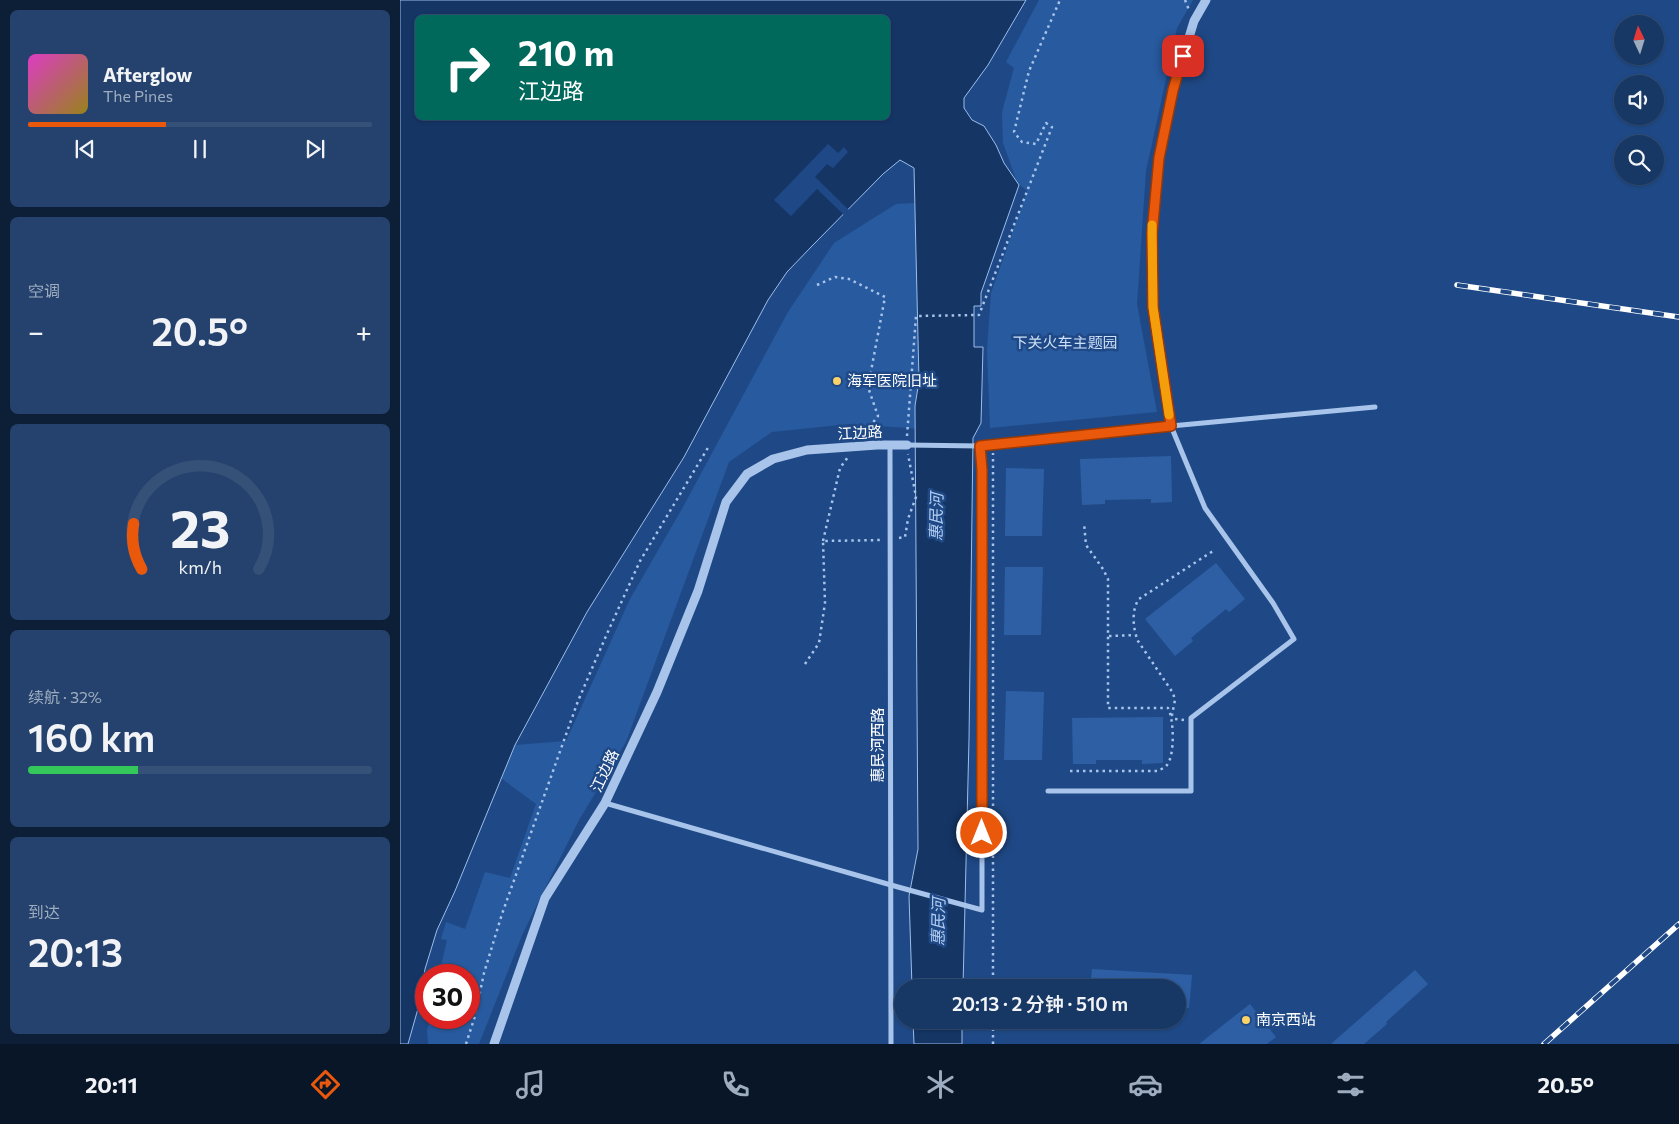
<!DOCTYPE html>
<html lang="zh">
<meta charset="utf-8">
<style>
body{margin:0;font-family:Commissioner,"Noto Sans SC",sans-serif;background:#24426d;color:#f1f3f6;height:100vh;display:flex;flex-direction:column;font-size:19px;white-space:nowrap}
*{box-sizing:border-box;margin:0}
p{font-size:16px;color:#9eacbf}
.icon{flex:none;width:28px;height:28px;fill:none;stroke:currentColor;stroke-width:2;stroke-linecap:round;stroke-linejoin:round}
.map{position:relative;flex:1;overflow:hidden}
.sheet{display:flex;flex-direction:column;gap:10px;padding:10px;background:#0d1e37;width:400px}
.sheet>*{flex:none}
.top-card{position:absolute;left:15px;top:15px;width:475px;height:105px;border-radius:8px;box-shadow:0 1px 4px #0004,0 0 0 1px #365178;background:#00695c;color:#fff;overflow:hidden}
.needle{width:32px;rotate:356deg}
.tools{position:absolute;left:1214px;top:15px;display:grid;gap:10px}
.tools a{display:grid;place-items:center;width:50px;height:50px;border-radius:50%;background:#173764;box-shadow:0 1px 4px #0004,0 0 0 1px #365178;font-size:25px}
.speed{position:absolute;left:15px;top:964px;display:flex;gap:10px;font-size:25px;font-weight:700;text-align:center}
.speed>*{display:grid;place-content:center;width:65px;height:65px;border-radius:50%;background:#173764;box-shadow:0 1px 4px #0004,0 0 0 1px #365178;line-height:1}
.speed .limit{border:8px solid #d22;background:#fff;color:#111}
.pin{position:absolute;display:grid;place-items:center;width:42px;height:42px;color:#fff;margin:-21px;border-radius:10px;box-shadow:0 2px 8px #0006}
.me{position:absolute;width:55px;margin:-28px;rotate:0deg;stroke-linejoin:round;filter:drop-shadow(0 0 4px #0008)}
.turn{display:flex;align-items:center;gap:18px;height:105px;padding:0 20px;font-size:22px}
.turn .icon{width:65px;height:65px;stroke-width:2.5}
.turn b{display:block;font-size:35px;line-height:42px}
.big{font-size:38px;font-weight:600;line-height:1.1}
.sheet .card{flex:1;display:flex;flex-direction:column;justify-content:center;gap:8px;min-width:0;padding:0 18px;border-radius:8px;background:#24426d}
.sheet .dial{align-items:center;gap:0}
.dial svg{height:130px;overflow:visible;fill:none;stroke:#365178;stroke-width:7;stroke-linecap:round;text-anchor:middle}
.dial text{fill:#f1f3f6;stroke:none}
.song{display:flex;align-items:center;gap:15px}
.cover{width:60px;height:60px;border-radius:8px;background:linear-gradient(135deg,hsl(310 70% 55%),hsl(50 70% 35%))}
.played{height:5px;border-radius:2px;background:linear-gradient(90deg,#ea580c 40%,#365178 40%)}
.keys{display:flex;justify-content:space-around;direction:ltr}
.heat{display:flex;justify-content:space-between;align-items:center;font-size:28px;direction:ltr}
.charge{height:8px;border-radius:4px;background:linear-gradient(90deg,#34c759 32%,#365178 0)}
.trip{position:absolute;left:494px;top:979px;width:292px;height:50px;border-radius:25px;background:#173764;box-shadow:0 1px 4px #0004,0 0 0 1px #365178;font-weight:600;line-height:50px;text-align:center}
.menu{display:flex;height:80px;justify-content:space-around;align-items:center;background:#091628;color:#9eacbf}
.menu .icon{width:35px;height:35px}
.menu .on{color:#ea580c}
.menu b{font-size:22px;color:#f1f3f6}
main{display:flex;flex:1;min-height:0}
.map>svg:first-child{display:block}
</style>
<main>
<section class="sheet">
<div class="card">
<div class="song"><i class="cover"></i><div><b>Afterglow</b><p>The Pines</p></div></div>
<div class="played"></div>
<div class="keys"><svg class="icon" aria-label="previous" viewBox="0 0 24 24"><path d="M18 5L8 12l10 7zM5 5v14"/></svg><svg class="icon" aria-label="pause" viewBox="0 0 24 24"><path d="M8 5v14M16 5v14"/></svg><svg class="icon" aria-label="next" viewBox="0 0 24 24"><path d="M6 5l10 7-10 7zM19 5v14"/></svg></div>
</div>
<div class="card"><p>空调</p>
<div class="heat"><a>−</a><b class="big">20.5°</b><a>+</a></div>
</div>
<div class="card dial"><svg viewBox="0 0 100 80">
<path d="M14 69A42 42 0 1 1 86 69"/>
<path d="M14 69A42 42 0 0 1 9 41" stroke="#ea580c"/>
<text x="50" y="56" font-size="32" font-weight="700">23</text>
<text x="50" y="72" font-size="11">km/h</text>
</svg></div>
<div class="card"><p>续航 · 32%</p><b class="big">160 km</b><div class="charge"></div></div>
<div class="card"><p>到达</p><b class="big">20:13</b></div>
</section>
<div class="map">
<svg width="1279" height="1044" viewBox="0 0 1279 1044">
<rect width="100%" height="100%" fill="#1f4986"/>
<g fill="#285a9f">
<path d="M639,0h154l-16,28 -31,143 -9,133 20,108 -167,16 -3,-78 4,-57 36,-102 -10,-9 -14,-39 -1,-31 12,-44 -8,-6z"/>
<path d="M516,203l7,226 -74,-5 -77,8 -43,30 -103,280 -47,78 -56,113 -44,111h-51l-1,-13 3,-13h39v-43h-30l8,-35 -6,-1 5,-17 19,7 20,-57 25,6 26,-74 -35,-26 14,-33 51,-4 64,-142 53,-92 105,-195 46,-69 62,-39z"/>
</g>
<g fill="#153565" stroke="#9bbeec" fill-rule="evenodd">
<path d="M0,0h626l-38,65 -24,33v10l8,12 12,6 12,19 8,18 15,22 -38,108v13h-7v41h9l-2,76 -8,15 -4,301 -6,248h-51l-3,-91 9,-47 -3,-443 4,-25 -5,-213 -14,-8 -17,14 -71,72 -25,26 -19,28 -84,157 -97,155 -72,133 -60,146 -18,39 -12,39 -6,36 -11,39h-8zM18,18h470v100h-470z"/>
<path d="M513,1020h49v24h-48z"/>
</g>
<path fill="#1f4986" d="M428,144l10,9 6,-6 4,5 -15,16 -6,-4 -12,13 35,34 -5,5 -28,-27 -26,27 -17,-16z"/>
<g fill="#2e5fa4">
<path d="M771,456l1,46 -21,1v-4l-46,1v4l-23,1 -2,-46z"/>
<path d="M606,468l38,1 -2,67h-37z"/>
<path d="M816,563l29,36 -16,13 -3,-3 -35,29 2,3 -18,15 -30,-37z"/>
<path d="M605,567h38l-2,68h-37z"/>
<path d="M606,691l38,1 -2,68h-38z"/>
<path d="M763,717v46l-21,1v-4h-46v4h-23l-1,-46z"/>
<path d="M692,969l100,6 -3,33 -11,-1v-19h-88z"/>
<path d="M1015,970l13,14 -42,38 1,2 -23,20h-33z"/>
<path d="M850,1004l26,33 -9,7h-68z"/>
</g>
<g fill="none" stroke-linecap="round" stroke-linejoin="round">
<g stroke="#a8c4ea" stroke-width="2.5" stroke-dasharray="2.5 4" stroke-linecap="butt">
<path d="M785,0l4,10"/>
<path d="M417,285l18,-8 14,2 36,18 -17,90 10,29 -15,20"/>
<path d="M507,436l9,-120 63,-1 73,-188 -6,-4 -10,21 -14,-2 -8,-10 15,-61 31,-71"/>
<path d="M499,538l6,-1 3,-18 8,-22 -8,-43"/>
<path d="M423,541l17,-73 8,-11"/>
<path d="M709,636l26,-1"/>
<path d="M405,664l14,-21 6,-40 -2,-62 60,-1"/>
<path d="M784,720l-9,-1 -3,-4 3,-15 -2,-7 -35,-52c-5,-12 -7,-31 1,-42l74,-48"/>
<path d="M670,771h87c3,-1 7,-3 10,-6 8,-10 7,-46 1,-57h-60v-129l-5,-10 -17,-24 -2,-22"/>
<path d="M593,988v-535"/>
<path d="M66,1044l9,-28 9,-43 18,-59 76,-213 28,-65 34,-75 69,-115"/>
<path d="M593,1044v-24"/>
</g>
<g stroke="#a8c4ea" stroke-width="5">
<path d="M490,445l1,599"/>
<path d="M648,791h143v-73l103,-79 -21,-36 -68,-95 -34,-82 204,-19"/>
<path d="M205,803l293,84 84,23v-440l-2,-24 -73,-1"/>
</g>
<g stroke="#a8c4ea" stroke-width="9">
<path d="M580,446l191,-20 -18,-119 -1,-73 7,-76 14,-68 21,-69 12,-21"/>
<path d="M94,1044l51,-146 60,-95 52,-111 41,-101 28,-89 21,-28 26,-15 34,-9 70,-5h30"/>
</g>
<g stroke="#fff" stroke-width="5.5">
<g id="rail">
<path d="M1057,285l222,32"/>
<path d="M1144,1044l135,-120"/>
</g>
</g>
<use href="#rail" stroke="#1f4986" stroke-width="4" stroke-dasharray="11" stroke-linecap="butt"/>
</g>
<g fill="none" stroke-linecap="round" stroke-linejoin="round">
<g stroke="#983908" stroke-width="12">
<path id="route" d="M582,833v-363l-2,-24 191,-20 -18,-119 -1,-73 7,-76 14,-68 10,-34"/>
</g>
<use href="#route" stroke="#ea580c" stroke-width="9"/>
<path stroke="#f59e0b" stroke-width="9" d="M752,225l1,82 16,108"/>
</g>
<g fill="#f9d367" stroke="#1f4986" stroke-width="2">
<circle cx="437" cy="381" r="5"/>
<circle cx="846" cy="1020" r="5"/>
</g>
<g text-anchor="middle" stroke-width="5" stroke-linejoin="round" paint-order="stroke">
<g font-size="15" fill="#ccdff8" stroke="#1f4986">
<text x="665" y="348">下关火车主题园</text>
</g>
<g font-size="15" fill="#fff" stroke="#1f4986" text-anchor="start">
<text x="447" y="386">海军医院旧址</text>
<text x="856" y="1025">南京西站</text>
</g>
<g font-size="15" fill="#fff" stroke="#1f4986">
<text transform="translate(460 433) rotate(-3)" y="5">江边路</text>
<text transform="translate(478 745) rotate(-90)" y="5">惠民河西路</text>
<text transform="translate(205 771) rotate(-65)" y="5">江边路</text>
</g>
<g font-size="16" font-style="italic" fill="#b3cef2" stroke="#1f4986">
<text transform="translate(536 517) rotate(-89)" y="6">惠民河</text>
<text transform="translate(538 922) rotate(-89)" y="6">惠民河</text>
</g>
</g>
</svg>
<div class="tools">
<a><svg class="needle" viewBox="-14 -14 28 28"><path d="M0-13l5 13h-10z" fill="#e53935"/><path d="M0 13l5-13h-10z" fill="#9eacbf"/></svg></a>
<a><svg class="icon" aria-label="sound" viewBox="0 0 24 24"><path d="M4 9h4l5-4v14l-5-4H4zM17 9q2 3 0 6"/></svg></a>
<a><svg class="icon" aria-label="search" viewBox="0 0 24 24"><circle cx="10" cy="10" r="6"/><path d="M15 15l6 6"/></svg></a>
</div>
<div class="speed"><div class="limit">30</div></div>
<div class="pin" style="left:783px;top:56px;background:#d93025"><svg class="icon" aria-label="arrive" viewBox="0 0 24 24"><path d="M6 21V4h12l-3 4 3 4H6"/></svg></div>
<svg class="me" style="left:582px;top:833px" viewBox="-20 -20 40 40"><circle r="17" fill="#ea580c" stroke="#fff" stroke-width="3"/><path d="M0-11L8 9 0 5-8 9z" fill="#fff"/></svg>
<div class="trip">20:13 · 2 分钟 · 510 m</div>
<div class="top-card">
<div class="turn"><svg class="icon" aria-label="right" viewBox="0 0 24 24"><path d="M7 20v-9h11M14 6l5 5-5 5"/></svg><div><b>210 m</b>江边路</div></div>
</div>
</div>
</main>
<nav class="menu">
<b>20:11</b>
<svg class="icon on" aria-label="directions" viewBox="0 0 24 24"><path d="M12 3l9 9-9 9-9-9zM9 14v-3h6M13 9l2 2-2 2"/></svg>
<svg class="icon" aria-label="music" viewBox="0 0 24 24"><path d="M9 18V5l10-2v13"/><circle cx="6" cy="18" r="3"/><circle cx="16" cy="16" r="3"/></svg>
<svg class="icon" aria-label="phone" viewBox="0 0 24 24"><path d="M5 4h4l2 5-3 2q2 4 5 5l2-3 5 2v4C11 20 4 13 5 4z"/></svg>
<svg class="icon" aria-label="climate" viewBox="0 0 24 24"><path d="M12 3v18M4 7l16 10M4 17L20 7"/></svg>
<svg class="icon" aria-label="car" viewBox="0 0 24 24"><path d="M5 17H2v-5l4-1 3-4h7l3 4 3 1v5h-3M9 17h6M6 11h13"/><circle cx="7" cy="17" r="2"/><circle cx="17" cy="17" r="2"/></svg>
<svg class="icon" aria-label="filters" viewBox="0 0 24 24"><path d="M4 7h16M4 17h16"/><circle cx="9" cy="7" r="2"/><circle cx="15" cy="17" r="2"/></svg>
<b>20.5°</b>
</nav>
